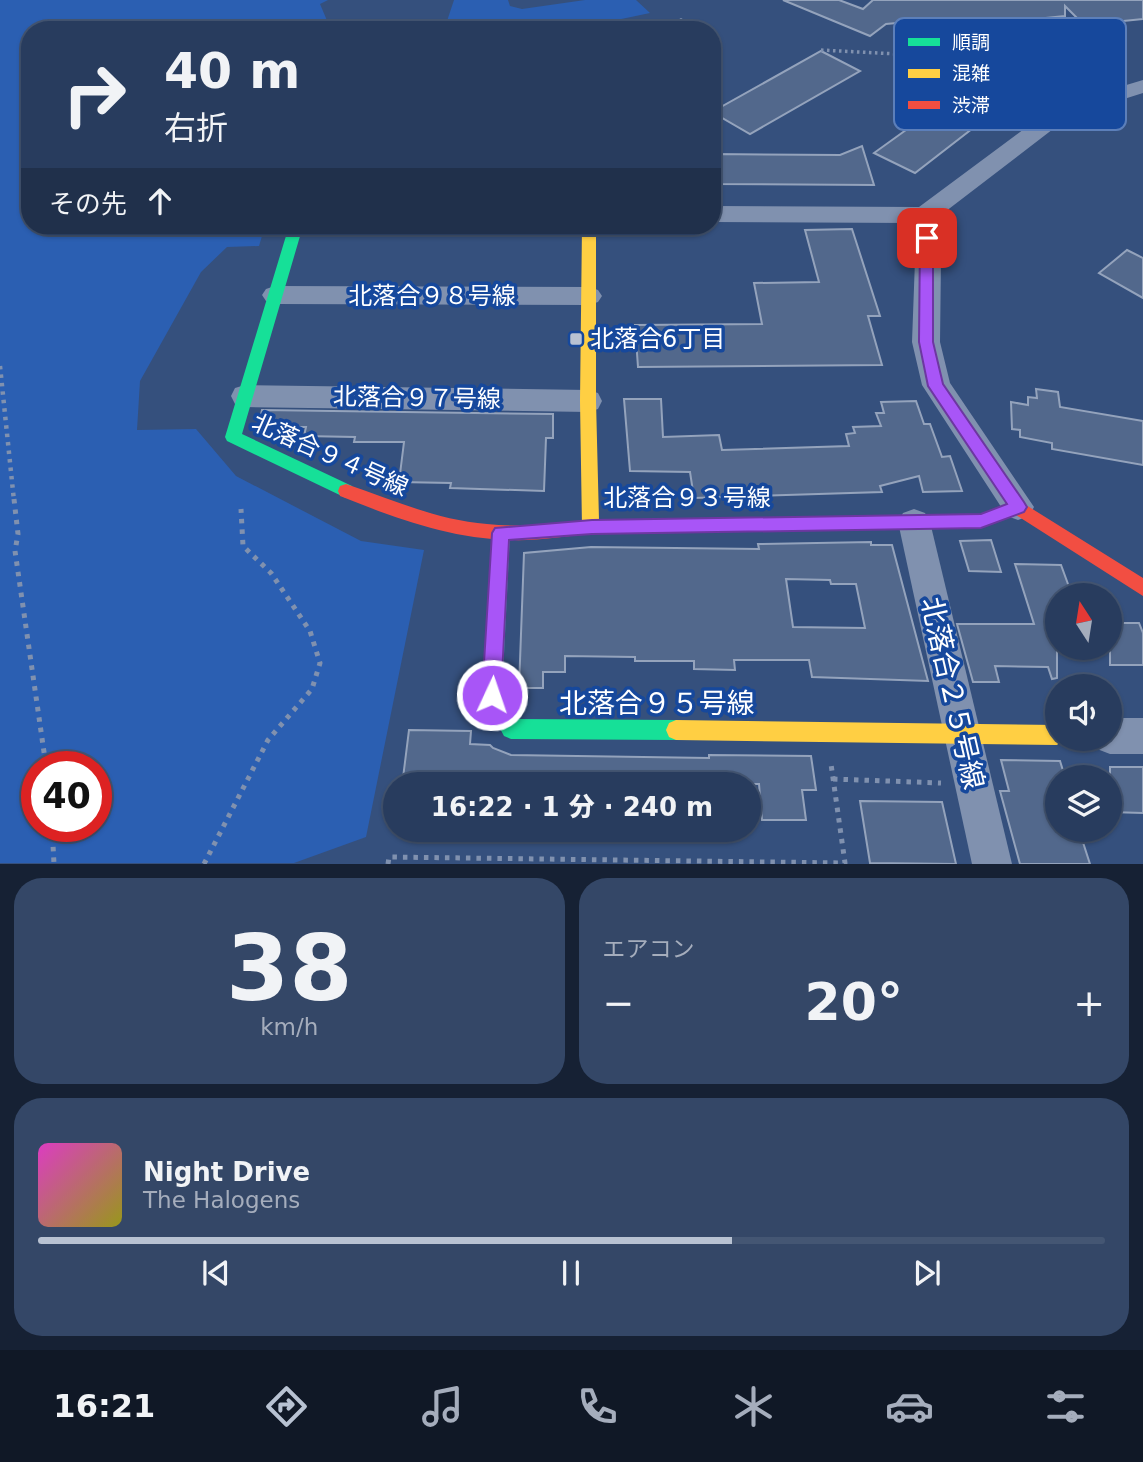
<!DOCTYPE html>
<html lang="ja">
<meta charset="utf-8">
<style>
body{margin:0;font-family:"DejaVu Sans","Noto Sans JP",sans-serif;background:#344767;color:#f1f3f6;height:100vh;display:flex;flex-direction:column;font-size:26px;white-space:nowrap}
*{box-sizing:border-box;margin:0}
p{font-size:23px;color:#a5adbc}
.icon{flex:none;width:38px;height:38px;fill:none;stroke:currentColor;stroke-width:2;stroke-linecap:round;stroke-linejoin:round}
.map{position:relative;height:864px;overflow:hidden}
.details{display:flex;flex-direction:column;gap:14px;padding:14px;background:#162134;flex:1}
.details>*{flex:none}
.hud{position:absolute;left:21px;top:21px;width:700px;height:214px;border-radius:28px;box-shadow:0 2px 5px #0004,0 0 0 2px #445673;background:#283c5e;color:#f1f3f6;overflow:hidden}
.needle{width:46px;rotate:348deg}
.controls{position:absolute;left:1045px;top:583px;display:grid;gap:14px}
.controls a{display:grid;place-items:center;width:77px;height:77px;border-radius:50%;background:#283c5e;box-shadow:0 2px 5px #0004,0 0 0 2px #445673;font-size:35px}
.speed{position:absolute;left:21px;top:751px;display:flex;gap:14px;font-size:35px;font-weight:700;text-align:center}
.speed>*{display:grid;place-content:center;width:91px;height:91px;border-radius:50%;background:#283c5e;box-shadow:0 2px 5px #0004,0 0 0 2px #445673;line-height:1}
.speed .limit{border:10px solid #d22;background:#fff;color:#111}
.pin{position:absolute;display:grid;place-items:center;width:60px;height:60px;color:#fff;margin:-30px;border-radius:14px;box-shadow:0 4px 10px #0006}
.me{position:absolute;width:77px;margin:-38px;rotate:3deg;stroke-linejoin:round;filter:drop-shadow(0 0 5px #0008)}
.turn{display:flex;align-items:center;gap:24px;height:147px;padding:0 28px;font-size:32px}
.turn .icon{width:91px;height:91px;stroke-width:2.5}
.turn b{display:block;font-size:49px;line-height:60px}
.then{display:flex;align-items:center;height:66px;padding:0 28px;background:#0003;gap:14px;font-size:26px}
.big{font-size:52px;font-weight:800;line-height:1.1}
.details .card{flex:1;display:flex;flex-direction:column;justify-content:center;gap:10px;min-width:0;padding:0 24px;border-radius:28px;background:#344767}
.details .dial{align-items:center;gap:0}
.dial b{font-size:91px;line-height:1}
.song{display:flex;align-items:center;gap:21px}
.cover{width:84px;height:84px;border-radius:10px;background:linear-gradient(135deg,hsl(310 70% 55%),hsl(60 70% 35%))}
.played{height:7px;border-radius:4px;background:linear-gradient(90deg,#b8c2d2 65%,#445673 65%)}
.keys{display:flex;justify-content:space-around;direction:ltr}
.heat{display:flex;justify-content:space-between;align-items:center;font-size:38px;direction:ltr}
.details .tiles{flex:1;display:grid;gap:14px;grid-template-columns:1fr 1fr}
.card:last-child{grid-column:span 2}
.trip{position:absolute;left:383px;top:772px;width:378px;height:70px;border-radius:35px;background:#283c5e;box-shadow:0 2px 5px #0004,0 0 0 2px #445673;font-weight:800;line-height:70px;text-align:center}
.dock{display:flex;height:112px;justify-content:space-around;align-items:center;background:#101826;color:#a5adbc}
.dock .icon{width:49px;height:49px}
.dock .on{color:#b8c2d2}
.dock b{font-size:32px;color:#f1f3f6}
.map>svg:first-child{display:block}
</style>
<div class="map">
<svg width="1143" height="864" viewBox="0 0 1143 864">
<rect width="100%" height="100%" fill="#35507d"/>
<g fill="#2b5fb2" fill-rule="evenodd">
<path d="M0,0h328l-8,4 11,26h-301v196h235l-6,20 -32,1 -26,25 -61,109 -3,49 59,-1 40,47 125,65 63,9 -58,287 -72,26h-294zM37,766h59v60h-59z"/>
<path d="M454,0h54l2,6 12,3 63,-9h51l14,13 -81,17 -124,-3z"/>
</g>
<g fill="#52688c" stroke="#94a3bc" stroke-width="2" fill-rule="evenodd">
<path d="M783,0h56l24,9 10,-9h270v19l-59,6 -19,-19v10l-68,7 -2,5 -8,3 -27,-6 -24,3 -17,-7 -33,3 -16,12z"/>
<path d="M821,51l39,20 -110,63 -38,-22z"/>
<path d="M970,84l38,17 -93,72 -41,-20z"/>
<path d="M862,146l12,39 -162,-1v-30l128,1z"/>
<path d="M852,229l28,87h-12l14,49 -244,2 -3,-42 127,-1 -8,-41 65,-1 -14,-52z"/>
<path d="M1127,250l16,8v40l-44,-25z"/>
<path d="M1036,389l22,3 2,15 83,14v44l-91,-16v-6l-32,-6v-7l-8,-1 -1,-27 17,3v-8l9,1z"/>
<path d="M624,399h37l2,38 56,-2 3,15 127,-4 -3,-12 9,-1 -2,-6 28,-1 -5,-13h8l-3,-11 35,-1 8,23h6l12,33 8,-1 12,35 -39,1 -4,-16 -39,10 2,6 -188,6 -4,-26 -60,-1z"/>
<path d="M262,410l291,4v24h-7l-2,53 -94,-3 1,-5 -52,-1 5,-40h-50l1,-5 -51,-1 2,-9h-48z"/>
<path d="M991,540l10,32 -32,-1 -9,-30z"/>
<path d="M871,542v3h21l36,136 -116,-4 -3,-17h-75l1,10 -41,-1v-8h-59v-4l-70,-1v16h-22v16h-24l5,-135 67,-6 168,2 -1,-5zM786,579l44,1 1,4h25l9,44 -72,-1z"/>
<path d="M1015,564l46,1 11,30h-15v83l-5,1 -4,-12 -53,-1 4,16h-26l-16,-58h77z"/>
<path d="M1110,623h29l4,10v32h-33z"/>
<path d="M409,730l62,1 -1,13 20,1 3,3 18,7 198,3v-3l102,1 5,34h-14l4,30h-44l-3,-36h-275l1,-5 -82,-1z"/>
<path d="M1001,760l59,1 5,16h-8v53h22l11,34h-70l-20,-73h9z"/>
<path d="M1110,767h33v46l-33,-1z"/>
<path d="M860,801l82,1 14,62 -86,-1z"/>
</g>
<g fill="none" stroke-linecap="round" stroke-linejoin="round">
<path stroke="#8091af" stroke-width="3.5" stroke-dasharray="2.5 3.5" stroke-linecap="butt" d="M821,50l95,5"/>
<path stroke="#8091af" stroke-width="4.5" stroke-dasharray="3.5 5" stroke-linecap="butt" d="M0,366l14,135"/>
<g stroke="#8091af" stroke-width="5" stroke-dasharray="4.5 6" stroke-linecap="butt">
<path d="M14,499l4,35 -3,17 31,215"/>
<path d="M833,779l108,4"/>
<path d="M52,826l2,38"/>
<path d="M204,864l64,-124 44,-51 8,-26 -10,-32 -39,-58 -28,-27 -2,-37"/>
<path d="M388,864l1,-7 456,6 -14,-99"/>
</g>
<g fill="#8091af" fill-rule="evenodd">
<path d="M681,18l10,6 -6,6h-24z"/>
<path d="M938,50l125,54 80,-24v13l-73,23 -133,102 4,42 -1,82 10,41 84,124 -5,9 -11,4 -11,-4 -85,-131 -10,-43 3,-82 -2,-37 -201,-1v-16l207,1 128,-95 -116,-52 -3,-4 3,-4z"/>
<path d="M275,286l314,1 9,3 4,6 -4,6 -9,3 -314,-1 -9,-3 -4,-6 4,-6z"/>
<path d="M245,385l343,5 10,3 4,8 -4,8 -10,3 -343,-5 -10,-3 -4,-8 4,-8z"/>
<path d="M914,509l11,4 5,9 82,342h-40l-74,-342 5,-9z"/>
<path d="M1110,718h33v36h-33l-13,-5 -5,-11h18z"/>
</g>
<g fill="#16e098" fill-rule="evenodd">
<path d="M289,226h14l-61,208 110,52 2,5 -2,5 -6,2 -119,-57 -2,-4z"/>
<path d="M501,526l6,2 3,5 -8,161 14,25 160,1 7,3 3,7 -3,7 -7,3 -165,-1 -7,-3 -22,-41 10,-162 3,-5z"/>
</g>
<g fill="#ffcf43" fill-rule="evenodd">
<path d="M582,226h14v175l3,119 184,-3 6,2 2,5 -2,5 -198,5 -6,-2 -3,-5 -2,-126z"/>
<path d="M676,720l381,5v13h8l-8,7 -381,-5 -7,-3 -3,-7 3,-7z"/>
</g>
<g fill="#f24e42" fill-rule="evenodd">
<path d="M346,484c47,16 91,36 141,40 35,4 69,-1 104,-4l6,2 3,5 -3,5 -6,2c-27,2 -53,7 -80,6 -60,-1 -116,-22 -171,-44l-2,-5 2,-5z"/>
<path d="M1018,500l125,78v18l-127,-81 -35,13 -198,3 -6,-2 -2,-5 2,-5 6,-2 198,-3z"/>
</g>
</g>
<path fill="#a855f7" stroke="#6d37a1" stroke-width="2" d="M927,233l6,5v104l10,42 81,118 3,5 -3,5 -43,16 -389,6 -83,6 -8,155 -3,7 -6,2 -7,-2 -3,-7 10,-162 3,-5 97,-8 389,-6 26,-10 -79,-118 -9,-44 1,-104z"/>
<rect fill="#b8c2d2" stroke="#16489c" stroke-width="2.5" x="569" y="332" width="14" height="14" rx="3.5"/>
<g text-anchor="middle" stroke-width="7" stroke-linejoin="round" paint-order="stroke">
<g font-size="24" fill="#fff" stroke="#16489c">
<text x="432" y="304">北落合９８号線</text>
<text transform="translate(417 398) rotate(1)" y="8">北落合９７号線</text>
<text transform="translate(330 455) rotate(24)" y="8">北落合９４号線</text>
<text x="687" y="506">北落合９３号線</text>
</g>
<g font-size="24" fill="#fff" stroke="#16489c" text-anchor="start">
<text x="590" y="347">北落合6丁目</text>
</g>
<g font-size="28" fill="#fff" stroke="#16489c">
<text transform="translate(953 693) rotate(77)" y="10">北落合２５号線</text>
<text x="657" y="713">北落合９５号線</text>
</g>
</g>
<rect x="894" y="18" width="232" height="112" rx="10" fill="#16489c" stroke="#5c7fba" stroke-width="2"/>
<rect x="908" y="38" width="32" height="8" fill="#16e098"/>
<rect x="908" y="69" width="32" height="9" fill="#ffcf43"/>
<rect x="908" y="101" width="32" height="8" fill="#f24e42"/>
<g font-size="19" fill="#fff">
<text x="952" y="49">順調</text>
<text x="952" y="80">混雑</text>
<text x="952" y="112">渋滞</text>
</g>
</svg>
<div class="controls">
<a><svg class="needle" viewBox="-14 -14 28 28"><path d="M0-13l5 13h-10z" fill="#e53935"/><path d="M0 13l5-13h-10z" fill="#a5adbc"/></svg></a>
<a><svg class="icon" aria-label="sound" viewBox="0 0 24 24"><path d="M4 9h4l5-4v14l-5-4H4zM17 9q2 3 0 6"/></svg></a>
<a><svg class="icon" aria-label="layers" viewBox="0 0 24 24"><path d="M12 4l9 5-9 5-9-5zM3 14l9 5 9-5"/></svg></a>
</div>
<div class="speed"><div class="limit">40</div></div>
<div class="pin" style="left:927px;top:238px;background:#d93025"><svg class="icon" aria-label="arrive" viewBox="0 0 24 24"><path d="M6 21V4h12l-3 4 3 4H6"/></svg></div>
<svg class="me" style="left:492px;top:695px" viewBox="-20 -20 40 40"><circle r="17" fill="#a855f7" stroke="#fff" stroke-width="3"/><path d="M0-11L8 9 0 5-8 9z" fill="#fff"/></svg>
<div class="trip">16:22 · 1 分 · 240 m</div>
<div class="hud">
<div class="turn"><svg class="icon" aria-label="right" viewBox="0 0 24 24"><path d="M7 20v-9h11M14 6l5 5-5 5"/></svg><div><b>40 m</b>右折</div></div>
<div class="then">その先<svg class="icon" aria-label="ahead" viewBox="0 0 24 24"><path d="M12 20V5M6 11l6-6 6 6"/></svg></div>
</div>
</div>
<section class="details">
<div class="tiles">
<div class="card dial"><b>38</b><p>km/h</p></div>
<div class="card"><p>エアコン</p>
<div class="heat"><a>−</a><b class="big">20°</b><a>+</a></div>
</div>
<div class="card">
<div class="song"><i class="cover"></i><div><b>Night Drive</b><p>The Halogens</p></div></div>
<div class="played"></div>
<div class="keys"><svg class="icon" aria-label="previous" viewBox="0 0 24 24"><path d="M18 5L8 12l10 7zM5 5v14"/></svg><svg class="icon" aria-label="pause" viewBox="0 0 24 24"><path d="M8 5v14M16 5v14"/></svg><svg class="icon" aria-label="next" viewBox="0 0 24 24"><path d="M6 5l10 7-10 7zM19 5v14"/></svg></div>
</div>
</div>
</section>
<nav class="dock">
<b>16:21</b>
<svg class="icon on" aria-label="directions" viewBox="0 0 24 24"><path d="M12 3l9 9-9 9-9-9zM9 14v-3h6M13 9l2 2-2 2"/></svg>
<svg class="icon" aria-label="music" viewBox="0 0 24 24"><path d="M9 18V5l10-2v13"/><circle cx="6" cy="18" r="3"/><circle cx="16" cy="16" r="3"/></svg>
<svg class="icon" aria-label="phone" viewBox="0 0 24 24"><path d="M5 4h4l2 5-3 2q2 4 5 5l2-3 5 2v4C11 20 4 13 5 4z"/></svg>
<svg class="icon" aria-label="climate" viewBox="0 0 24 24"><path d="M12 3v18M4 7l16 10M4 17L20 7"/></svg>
<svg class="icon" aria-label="car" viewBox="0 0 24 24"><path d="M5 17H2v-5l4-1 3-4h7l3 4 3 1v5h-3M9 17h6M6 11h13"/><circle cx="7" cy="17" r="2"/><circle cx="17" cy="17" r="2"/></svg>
<svg class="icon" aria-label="filters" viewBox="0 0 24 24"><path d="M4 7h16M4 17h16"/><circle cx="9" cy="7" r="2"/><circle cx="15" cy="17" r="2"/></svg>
</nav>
